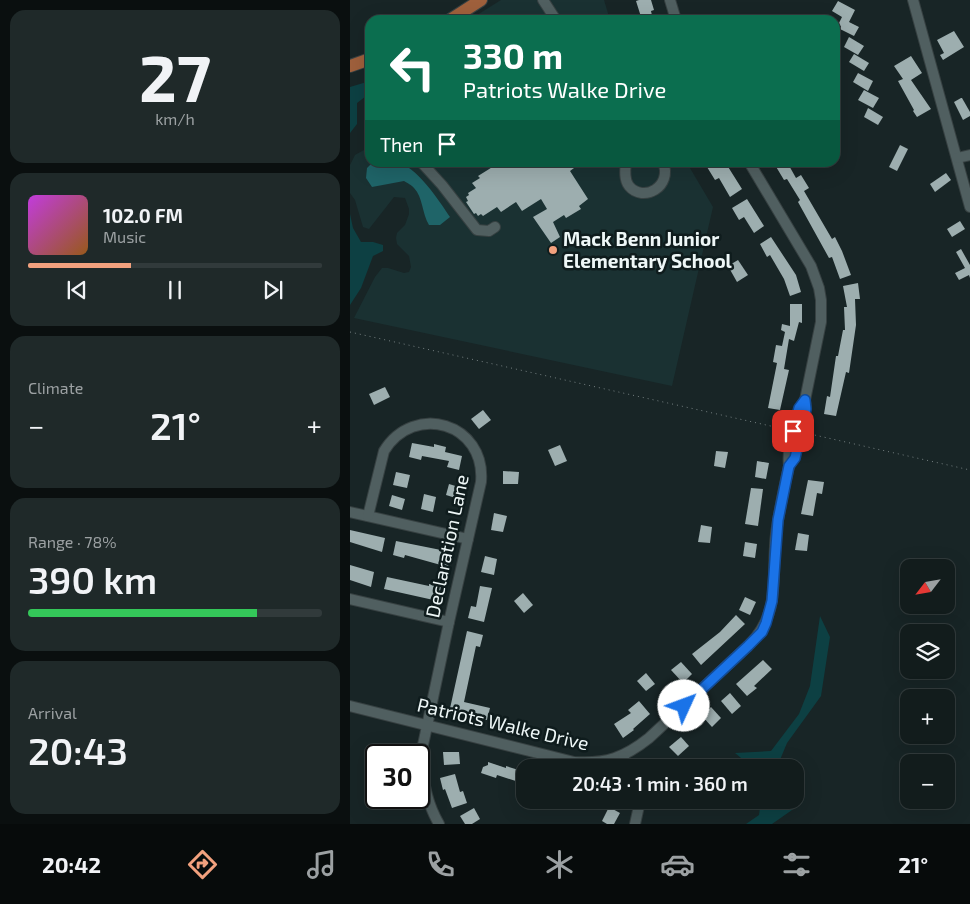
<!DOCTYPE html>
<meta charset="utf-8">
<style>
body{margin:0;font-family:"Exo 2",sans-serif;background:#1f2929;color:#f1f3f6;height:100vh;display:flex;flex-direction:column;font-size:19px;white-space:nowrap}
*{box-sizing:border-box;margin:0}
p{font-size:16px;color:#9ca1a3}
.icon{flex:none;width:28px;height:28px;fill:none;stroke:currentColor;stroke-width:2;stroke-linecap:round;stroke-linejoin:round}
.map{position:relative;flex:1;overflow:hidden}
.panel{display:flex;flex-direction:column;gap:10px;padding:10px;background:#0a0f0f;width:350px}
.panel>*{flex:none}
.hud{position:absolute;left:15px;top:15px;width:475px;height:152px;border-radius:15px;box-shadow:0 5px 20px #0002,0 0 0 1px #313a3b;background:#0b6e4f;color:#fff;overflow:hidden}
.needle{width:32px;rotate:239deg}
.fabs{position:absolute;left:550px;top:559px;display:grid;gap:10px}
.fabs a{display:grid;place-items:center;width:55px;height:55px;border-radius:10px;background:#121c1c;box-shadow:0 5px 20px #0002,0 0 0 1px #313a3b;font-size:25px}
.speed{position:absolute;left:15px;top:744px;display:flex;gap:10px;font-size:25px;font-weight:700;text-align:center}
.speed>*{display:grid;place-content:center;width:65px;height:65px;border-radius:50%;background:#121c1c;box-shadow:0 5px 20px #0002,0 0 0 1px #313a3b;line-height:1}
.speed .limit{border:2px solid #111;border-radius:8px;background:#fff;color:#111}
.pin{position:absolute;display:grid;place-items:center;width:42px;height:42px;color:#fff;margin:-21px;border-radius:10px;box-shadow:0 2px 8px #0006}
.me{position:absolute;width:55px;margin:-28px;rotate:47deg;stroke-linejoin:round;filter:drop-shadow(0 0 4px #0008)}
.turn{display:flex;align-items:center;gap:18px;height:105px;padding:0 15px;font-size:22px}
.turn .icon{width:65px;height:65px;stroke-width:2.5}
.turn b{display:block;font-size:35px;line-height:42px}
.then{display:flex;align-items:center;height:48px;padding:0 15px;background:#0003;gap:10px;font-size:19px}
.big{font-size:38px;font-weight:600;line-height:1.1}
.panel .tile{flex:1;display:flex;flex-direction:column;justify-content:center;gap:8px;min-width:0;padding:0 18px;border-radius:15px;background:#1f2929}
.panel .dial{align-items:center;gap:0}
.dial b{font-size:65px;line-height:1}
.song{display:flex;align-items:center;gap:15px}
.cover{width:60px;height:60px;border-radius:8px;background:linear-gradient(135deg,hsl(290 70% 55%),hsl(30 70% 35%))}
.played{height:5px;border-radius:2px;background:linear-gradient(90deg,#f2a17e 35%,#313a3b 35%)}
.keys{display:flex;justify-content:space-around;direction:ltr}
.heat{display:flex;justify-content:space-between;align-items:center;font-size:28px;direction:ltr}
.charge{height:8px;border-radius:4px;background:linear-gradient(90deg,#34c759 78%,#313a3b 0)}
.trip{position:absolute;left:166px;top:759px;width:288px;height:50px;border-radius:15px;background:#121c1c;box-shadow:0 5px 20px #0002,0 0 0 1px #313a3b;font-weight:600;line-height:50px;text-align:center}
.dock{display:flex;height:80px;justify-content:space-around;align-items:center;background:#070b0b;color:#9ca1a3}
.dock .icon{width:35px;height:35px}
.dock .selected{color:#f2a17e}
.dock b{font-size:22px;color:#f1f3f6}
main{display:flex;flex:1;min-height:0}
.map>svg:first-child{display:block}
</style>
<main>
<section class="panel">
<div class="tile dial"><b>27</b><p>km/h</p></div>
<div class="tile">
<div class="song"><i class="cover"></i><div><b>102.0 FM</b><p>Music</p></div></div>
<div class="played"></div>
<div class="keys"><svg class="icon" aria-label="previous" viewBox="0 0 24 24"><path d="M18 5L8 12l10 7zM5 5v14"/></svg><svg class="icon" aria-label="pause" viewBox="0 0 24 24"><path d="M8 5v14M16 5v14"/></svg><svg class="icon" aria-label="next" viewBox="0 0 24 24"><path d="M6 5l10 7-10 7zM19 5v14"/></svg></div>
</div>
<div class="tile"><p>Climate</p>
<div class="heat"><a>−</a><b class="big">21°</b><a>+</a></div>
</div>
<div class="tile"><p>Range · 78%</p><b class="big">390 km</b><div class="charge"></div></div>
<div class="tile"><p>Arrival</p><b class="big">20:43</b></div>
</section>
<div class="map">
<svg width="620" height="824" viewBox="0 0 620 824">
<rect width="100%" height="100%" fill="#182526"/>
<g fill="#1a3132">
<path d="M151,0h103l6,20h-141z"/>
<path d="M20,124v38l317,1 26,44 -41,179 -318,-68 21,-41 7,-9h6l16,5 5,-1 2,-5 -2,-11 -12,-12 -1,-6 1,-5 8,-8 4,-11v-5l-4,-11 -11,-1 -25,32 -6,-2 -8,-27 -5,-7v-28l5,-10 9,-5z"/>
</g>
<g fill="#0d4043">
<path d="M20,81v12l-13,10v21l-7,9v-46z"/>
<path d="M0,214l3,14 8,14h12l10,3v6l-10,5 -12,32 -11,17z"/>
<path d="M470,616l10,21 -9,59 -34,47 -10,24h-25l-17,-14 36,-2 28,-37 11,-28z"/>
<path d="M445,798l7,5 -30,21h-26l13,-9 2,-15h34z"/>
</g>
<path fill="#1f6468" d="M23,162c7,0 16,-1 23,0 20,3 44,40 54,55l-10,8h-11c-7,-11 -6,-28 -15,-37 -2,-3 -7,-5 -10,-7l-32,6 -6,-9 1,-10z"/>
<g fill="#9daeaf">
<path d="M289,0h12l3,10 -3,1 2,9h-11l-6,-19z"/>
<path d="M488,1l17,9 -6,12 10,5 -5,9 -14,-7 1,-3 -3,-1 4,-8 -10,-6z"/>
<path d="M604,31l10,16 -21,13 -3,-5 4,-2 -7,-13z"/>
<path d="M499,37l15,9 -6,9 -14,-8z"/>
<path d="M504,54l15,9 -5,8 -15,-9z"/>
<path d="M561,56l11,17 -11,7 20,29 -14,8 -4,-6 1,-1 -16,-29 5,-2 -9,-13z"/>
<path d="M508,73l15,8 -5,10 -15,-9z"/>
<path d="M514,90l15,8 -6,10 -15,-8z"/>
<path d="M611,98h1l8,14v4l-7,4 -9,-18z"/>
<path d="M518,108l15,9 -5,8 -14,-8z"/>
<path d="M550,145l8,4 -11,22 -8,-4z"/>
<path d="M141,162h91l-12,9 18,28 -9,7 2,3 -15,9 -2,-3 -11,7 7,15 -9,6 -18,-26 14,-8 -6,-10 -19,12 -6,-9 -15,10 -4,-5 -14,9 -2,-2 -3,2 -2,-3 -2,1 -8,-12 2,-1 -2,-4 3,-2 -1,-2 8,-5 -4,-5 8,-5 -2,-2 16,-10z"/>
<path d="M365,162h10l17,27 -12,8 -11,-19 -4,2 -8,-13z"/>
<path d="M430,162h7l9,16 5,-3 8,13 -5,3 28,48 3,-2 7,14 9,24 -11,4 -8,-22 -3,1 -31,-56 2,-2 -13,-21 -3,1 -9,-15z"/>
<path d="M596,173l5,7 -16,12 -5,-8z"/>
<path d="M397,199l17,27 -10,7 -10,-16 -5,3 -7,-12z"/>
<path d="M610,221l5,8 -13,8 -5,-8z"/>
<path d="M421,237l25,38 5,17 -11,4 -6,-17 -14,-24 -3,2 -7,-13z"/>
<path d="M611,249l9,16v13l-1,-3 -10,5 -4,-7 10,-5 -9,-16z"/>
<path d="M388,260l10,15 -11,7 -9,-16z"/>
<path d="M508,283l2,16h-5l1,26 -7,48 -3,-1 -10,44 -12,-2 3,-18 3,1 6,-41h2l5,-26h2l-1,-23h3l-4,-21z"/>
<path d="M440,304h12v19l-3,-1 -5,19 -5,-2 -5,30 5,1 -9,40 -12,-2 9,-45 -4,-1 3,-17 6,1 3,-14 -4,-2 1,-6 8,2z"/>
<path d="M35,387l5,10 -16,8 -5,-11z"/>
<path d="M133,410l8,10 -12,9 -8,-10z"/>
<path d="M62,443l22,4v-3l12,3 -1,5 17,4 -3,14 -12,-3 2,-6 -27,-5 -1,4 -12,-3z"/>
<path d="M210,445l7,16 -12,5 -7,-16z"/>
<path d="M366,451l12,1 -3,16 -11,-2z"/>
<path d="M407,461l12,2 -3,16 -11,-2z"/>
<path d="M153,471l16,1 -1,12h-15z"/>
<path d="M46,472l14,3 -3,13 -14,-3z"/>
<path d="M458,480l16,2 -2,12 -5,-1 -4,23 -12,-2z"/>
<path d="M99,484l13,4 -3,11 -13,-4z"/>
<path d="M401,488l12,1 -5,37 -13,-2z"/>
<path d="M74,494l12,3 -3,15 -12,-3z"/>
<path d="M42,495l13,4 -3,11 -13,-4z"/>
<path d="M144,513l13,3 -4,16 -12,-2z"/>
<path d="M351,525l11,2 -2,16 -12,-1z"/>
<path d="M0,530l35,8 -3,14 -32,-10z"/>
<path d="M448,533l11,2 -2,16 -12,-1z"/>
<path d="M46,541l55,11 -3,15 -43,-12 -1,3 -11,-3z"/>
<path d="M395,542l12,2 -2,14 -12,-2z"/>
<path d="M135,556l12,3 -3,16 -13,-3z"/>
<path d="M0,565l24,7 -3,15 -21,-7z"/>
<path d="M37,577l42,9v-2l12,2 -3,15 -54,-12z"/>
<path d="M130,586l12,2 -8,34 -16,-4 3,-12 5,1z"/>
<path d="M173,593l10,12 -9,8 -10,-12z"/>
<path d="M395,597l11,5 -6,13 -11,-5z"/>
<path d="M386,615l9,9 -44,41 -9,-11 28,-22z"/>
<path d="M117,631l16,4 -3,12 -4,-1 -12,56 26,6 -3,12 -38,-7z"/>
<path d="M413,660l9,9 -18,17 3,2 -10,8 -11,-12z"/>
<path d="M331,662l11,12 -9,9 -12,-13z"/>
<path d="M296,673l9,11 -9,7 -9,-10z"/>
<path d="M380,693l11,13 -9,8 -11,-13z"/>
<path d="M289,701l11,13 -17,15 1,1 -11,8 -9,-14 17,-11 -3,-3z"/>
<path d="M361,707l10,11 -9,9 -10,-11z"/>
<path d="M331,737l8,9 -11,10 -9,-9z"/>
<path d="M93,752h16l1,12 -16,1z"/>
<path d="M138,762l18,6v-2l19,6v12l-28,-9 -1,3 -15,-5 2,-6 5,-2z"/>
<path d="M105,774l5,18 3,-1 4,12 -15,5 -7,-19 -2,1 -3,-12z"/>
<path d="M259,807l11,6 -6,11h-7l-5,-3z"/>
<path d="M124,808l6,11 -8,5h-7l-5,-8z"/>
</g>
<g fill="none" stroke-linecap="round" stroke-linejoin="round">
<g stroke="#374142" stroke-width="12">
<g id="minor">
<path d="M193,0l13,20"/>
<path d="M320,0l6,20"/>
<path d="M563,0l57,207"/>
<path d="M607,158l13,-3"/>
<path d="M71,162l21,23 35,45 12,1 6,-4"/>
<path d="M276,162c-1,8 -2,18 3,24 14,17 44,1 34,-24"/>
<path d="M399,162l62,104 8,22 2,12v22l-16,78c2,17 -6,52 -16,66"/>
<path d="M0,512l118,27"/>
<path d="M18,516l16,-65c30,-49 102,-28 97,31l-32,140 -26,123c-2,27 2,55 16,79"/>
<path d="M0,599l99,23"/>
<path d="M0,706l224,56c32,2 50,-4 75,-24l99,-92c34,-33 23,-69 28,-112 3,-23 8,-46 13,-68 -2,-17 5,-52 16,-66"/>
<path d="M273,756l5,12"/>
<path d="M285,824l4,-18 -1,-6"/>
</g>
</g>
<g stroke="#374142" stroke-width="14">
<g id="major">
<path d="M100,20l31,-20"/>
<path d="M0,66l20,-7"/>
</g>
</g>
<g stroke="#768182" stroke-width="1" stroke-dasharray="1 4" stroke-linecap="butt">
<path d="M0,332l434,97"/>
<path d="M460,434l160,36"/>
</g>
<use href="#minor" stroke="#505f60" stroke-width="10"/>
<use href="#major" stroke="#9f603c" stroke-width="12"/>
</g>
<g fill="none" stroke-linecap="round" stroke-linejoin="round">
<g stroke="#114b97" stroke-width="12">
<path id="route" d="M334,706l64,-60 14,-14 4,-9 6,-22 6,-81 11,-54 6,-8 6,-26 5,-23 -1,-9 -6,8 -6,23"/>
</g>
<use href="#route" stroke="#1a73e8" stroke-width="9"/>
</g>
<circle fill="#f2a17e" stroke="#0f1c1d" stroke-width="2" cx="203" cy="250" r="5"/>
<g text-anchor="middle" stroke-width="5" stroke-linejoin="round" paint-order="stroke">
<g font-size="19" font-weight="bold" fill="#eef7f7" stroke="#0f1c1d" text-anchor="start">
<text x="213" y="246">Mack Benn Junior<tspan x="213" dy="22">Elementary School</tspan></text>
</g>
<g font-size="19" fill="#eef7f7" stroke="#0f1c1d">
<text transform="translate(97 546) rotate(-78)" y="7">Declaration Lane</text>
<text transform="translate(153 724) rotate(13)" y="7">Patriots Walke Drive</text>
</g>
</g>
</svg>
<div class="fabs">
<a><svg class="needle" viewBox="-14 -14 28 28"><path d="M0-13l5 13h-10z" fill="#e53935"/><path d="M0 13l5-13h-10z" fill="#9ca1a3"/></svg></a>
<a><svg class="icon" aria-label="layers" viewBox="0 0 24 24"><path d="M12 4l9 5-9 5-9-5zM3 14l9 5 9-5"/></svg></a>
<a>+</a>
<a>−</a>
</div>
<div class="speed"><div class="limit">30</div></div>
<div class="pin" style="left:443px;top:431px;background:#d93025"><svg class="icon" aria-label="arrive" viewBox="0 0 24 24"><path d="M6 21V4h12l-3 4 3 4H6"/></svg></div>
<svg class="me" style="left:334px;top:706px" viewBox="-20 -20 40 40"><circle r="19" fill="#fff"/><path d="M0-13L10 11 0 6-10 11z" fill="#1a73e8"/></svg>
<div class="trip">20:43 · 1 min · 360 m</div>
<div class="hud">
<div class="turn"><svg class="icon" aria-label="left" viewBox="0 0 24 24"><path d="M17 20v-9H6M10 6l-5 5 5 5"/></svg><div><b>330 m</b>Patriots Walke Drive</div></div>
<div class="then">Then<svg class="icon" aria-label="arrive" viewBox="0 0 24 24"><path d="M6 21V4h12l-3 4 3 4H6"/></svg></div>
</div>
</div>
</main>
<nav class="dock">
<b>20:42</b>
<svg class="icon selected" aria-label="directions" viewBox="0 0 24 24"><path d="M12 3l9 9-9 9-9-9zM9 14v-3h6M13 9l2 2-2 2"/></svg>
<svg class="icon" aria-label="music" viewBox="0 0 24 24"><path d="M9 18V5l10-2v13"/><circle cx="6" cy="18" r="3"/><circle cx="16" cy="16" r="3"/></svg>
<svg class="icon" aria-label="phone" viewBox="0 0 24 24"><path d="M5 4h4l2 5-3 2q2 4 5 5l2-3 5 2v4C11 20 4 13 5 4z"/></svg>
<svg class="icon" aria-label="climate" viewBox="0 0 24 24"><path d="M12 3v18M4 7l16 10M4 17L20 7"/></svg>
<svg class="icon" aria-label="car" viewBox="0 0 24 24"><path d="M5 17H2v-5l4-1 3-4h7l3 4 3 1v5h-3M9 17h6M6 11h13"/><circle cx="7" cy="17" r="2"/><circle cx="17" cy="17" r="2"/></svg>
<svg class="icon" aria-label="filters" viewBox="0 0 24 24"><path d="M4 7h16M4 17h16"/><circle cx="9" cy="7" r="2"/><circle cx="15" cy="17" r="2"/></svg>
<b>21°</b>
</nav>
